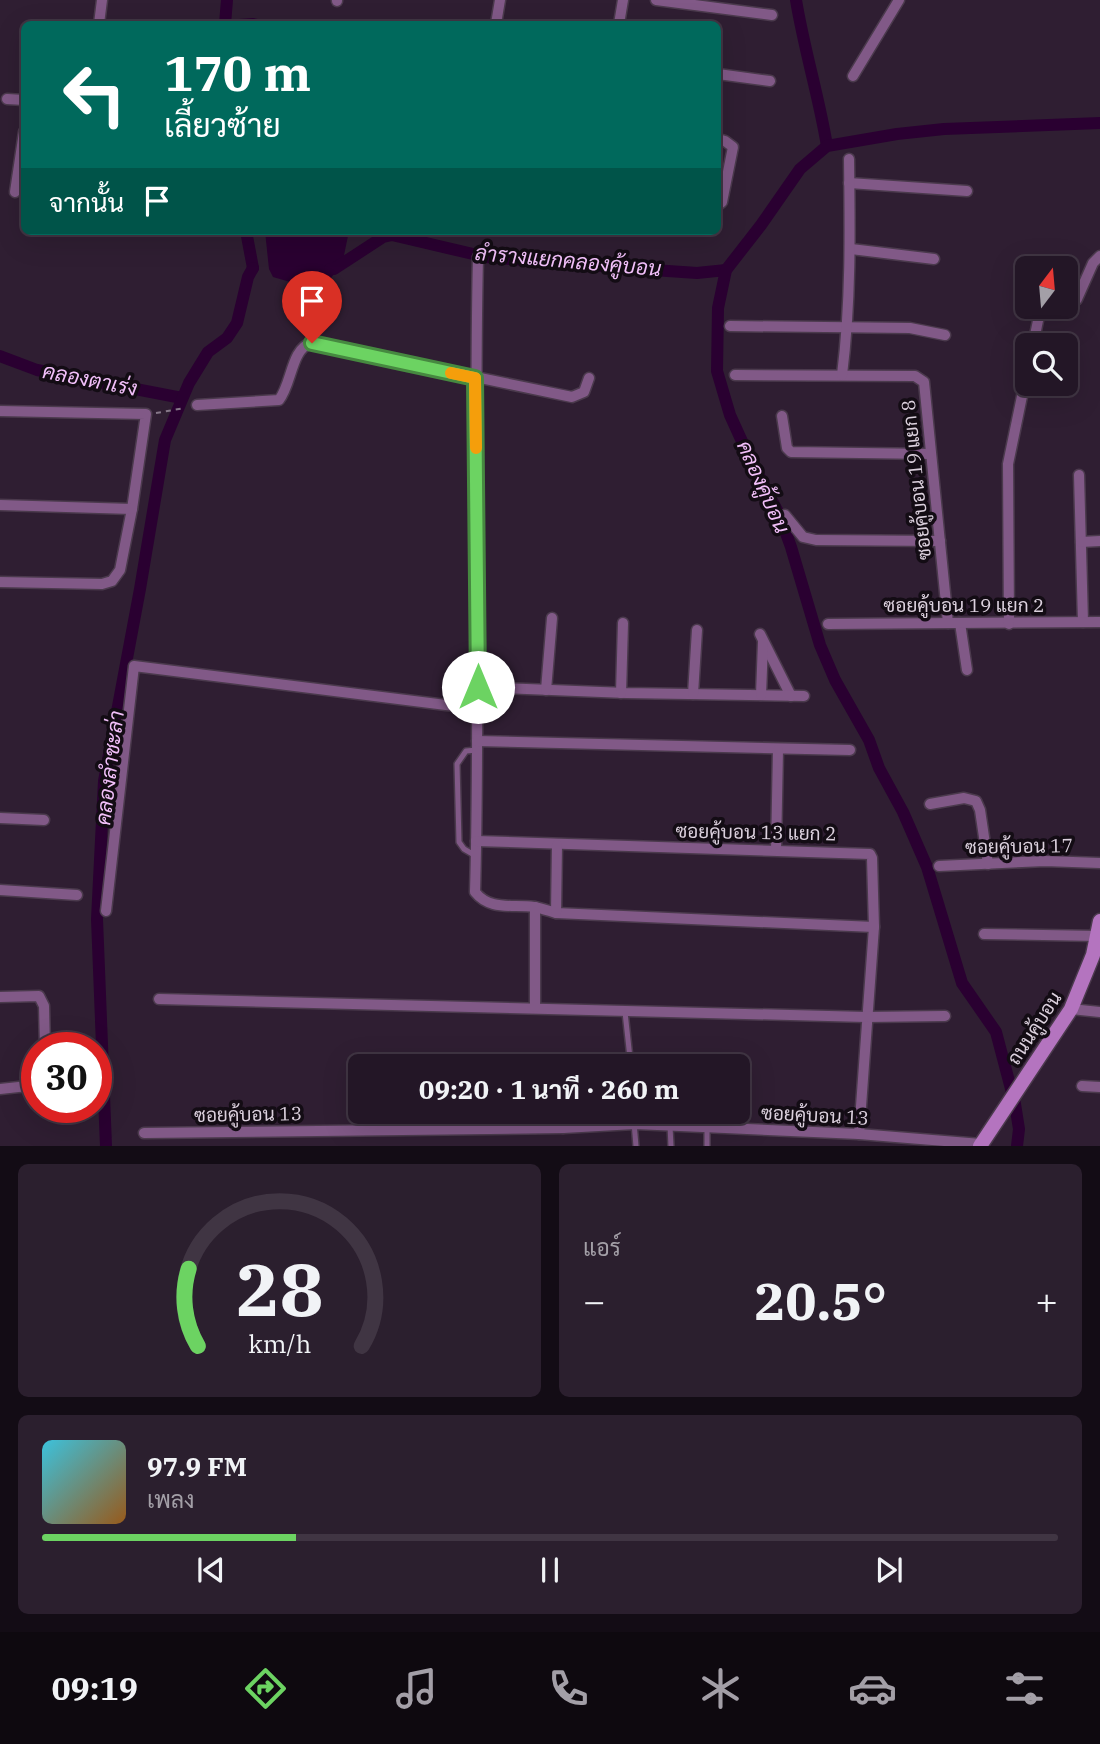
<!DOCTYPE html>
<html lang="th">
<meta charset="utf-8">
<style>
body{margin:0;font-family:"IBM Plex Serif",Sarabun,serif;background:#2b1f2e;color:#f1f3f6;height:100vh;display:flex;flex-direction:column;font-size:26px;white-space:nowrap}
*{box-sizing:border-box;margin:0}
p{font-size:23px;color:#a39fa7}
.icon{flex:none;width:38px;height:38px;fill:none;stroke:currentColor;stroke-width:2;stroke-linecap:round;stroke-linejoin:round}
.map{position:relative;height:1146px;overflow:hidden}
.panel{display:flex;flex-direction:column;gap:18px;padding:18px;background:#130c15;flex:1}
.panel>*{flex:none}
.top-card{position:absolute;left:21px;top:21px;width:700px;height:214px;border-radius:10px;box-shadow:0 7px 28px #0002,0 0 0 2px #403543;background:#00695c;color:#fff;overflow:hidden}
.needle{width:46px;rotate:16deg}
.controls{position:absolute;left:1015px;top:256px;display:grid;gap:14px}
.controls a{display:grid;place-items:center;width:63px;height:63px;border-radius:10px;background:#231626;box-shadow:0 7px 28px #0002,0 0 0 2px #403543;font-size:35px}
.speed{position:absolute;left:21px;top:1032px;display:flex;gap:14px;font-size:35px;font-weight:700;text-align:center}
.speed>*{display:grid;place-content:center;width:91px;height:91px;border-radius:50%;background:#231626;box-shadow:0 7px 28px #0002,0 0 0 2px #403543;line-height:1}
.speed .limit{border:10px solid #d22;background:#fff;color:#111}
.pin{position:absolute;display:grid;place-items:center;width:60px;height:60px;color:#fff;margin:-72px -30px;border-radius:50% 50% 50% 0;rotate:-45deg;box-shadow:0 0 7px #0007}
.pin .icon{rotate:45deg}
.me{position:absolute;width:77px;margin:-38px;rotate:0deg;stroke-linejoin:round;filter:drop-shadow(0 0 5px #0008)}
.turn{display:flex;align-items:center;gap:24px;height:147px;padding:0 28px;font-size:32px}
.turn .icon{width:91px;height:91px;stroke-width:2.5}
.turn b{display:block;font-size:49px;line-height:60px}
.then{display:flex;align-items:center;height:66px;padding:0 28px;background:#0003;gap:14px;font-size:26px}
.big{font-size:52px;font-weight:700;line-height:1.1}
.panel .card{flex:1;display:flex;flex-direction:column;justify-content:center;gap:10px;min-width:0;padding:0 24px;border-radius:10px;background:#2b1f2e}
.panel .dial{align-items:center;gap:0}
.dial svg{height:182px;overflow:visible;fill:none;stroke:#403543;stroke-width:7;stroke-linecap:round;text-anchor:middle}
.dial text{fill:#f1f3f6;stroke:none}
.song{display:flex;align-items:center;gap:21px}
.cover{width:84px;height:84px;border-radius:10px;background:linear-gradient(135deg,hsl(190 70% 55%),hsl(30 70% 35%))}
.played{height:7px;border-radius:4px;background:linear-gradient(90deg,#6cd362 25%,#403543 25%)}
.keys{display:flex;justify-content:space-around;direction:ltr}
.heat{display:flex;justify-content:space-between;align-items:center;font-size:38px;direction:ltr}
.panel .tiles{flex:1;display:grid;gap:18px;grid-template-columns:1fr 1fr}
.card:last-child{grid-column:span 2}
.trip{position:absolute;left:348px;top:1054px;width:402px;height:70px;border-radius:10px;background:#231626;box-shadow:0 7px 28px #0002,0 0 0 2px #403543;font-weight:700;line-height:70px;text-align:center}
.tab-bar{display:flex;height:112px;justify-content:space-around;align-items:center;background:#0e090f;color:#a39fa7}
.tab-bar .icon{width:49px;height:49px}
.tab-bar .active{color:#6cd362}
.tab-bar b{font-size:32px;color:#f1f3f6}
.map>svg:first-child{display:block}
</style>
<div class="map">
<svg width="1100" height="1146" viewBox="0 0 1100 1146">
<rect width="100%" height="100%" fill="#2f1e32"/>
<g fill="#2a0031">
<path d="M253,18l30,6h-46l2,-5z"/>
<path d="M265,231h84l-7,34 -13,15 -25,6 -31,-9 -4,-8z"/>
</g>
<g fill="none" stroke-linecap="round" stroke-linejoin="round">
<g stroke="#2a0031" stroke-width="12">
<path d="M796,0c8,49 23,97 31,146"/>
<path d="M225,24l2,-24"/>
<path d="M246,231l7,37"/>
<path d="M330,269h4l49,-32 9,-2 94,22 167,13 44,3 29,-3"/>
<path d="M0,356l37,14 145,28"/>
<path d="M106,1146l-9,-227 7,-138 36,-192 25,-149 24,-57 19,-31 19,-14 10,-15 11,-46 5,-9"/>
<path d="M1017,1146l2,-17 -4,-25 -19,-72 -34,-49 -35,-116 -24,-55 -24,-44 -10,-28 -34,-60 -15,-35 -29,-98 -12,-33 -29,-55 -20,-44 -13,-44 1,-63 8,-38 35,-45 39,-56 27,-23 70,-12 47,-5 156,-6"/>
</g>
<g stroke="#4b3a4d" stroke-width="8">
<g id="service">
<path d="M476,856l-12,-7 -5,-7 -2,-78 9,-13 11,-1"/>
<path d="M625,1012l5,46"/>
<path d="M633,1111l3,35"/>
<path d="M670,1126l1,20"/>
<path d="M707,1146v-19"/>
</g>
</g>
<g stroke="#4b3a4d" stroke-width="13">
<g id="minor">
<path d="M656,0l116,15"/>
<path d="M337,1v-1"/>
<path d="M99,24l3,-24"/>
<path d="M496,24l4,-24"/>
<path d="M619,24l4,-24"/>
<path d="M718,74l52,7"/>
<path d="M853,76l46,-76"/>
<path d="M7,99l17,1"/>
<path d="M718,139l7,2 8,6 -11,55 -4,3"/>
<path d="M849,183l118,8"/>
<path d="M15,192l9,-60"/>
<path d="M851,249l83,10"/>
<path d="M478,257c-5,211 3,423 -3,635 15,19 37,12 59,15 7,1 15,4 22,6l318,14"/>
<path d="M1066,296l11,3 16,-36 7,-7"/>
<path d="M730,326l180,2 35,7"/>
<path d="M1033,345l8,-39"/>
<path d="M735,375l180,1 9,6 24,241"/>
<path d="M842,375c9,-72 8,-144 7,-216"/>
<path d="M197,405l82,-5c13,-16 12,-51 32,-57l261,54 12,-5 5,-14"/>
<path d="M0,411l146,3 -14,95 -12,61 -8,11 -10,3 -102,-2"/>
<path d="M782,416l5,32 4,4 139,2"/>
<path d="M1079,475l4,147"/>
<path d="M0,505l132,4"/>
<path d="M785,515l18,22 13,3 124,1"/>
<path d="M1081,542l19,-1"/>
<path d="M960,623l7,47"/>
<path d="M828,624l272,-2"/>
<path d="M1009,624l-1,-160 19,-92"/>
<path d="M760,634l31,62"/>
<path d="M478,687l148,6 178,3"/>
<path d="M546,690l6,-72"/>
<path d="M621,693l2,-70"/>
<path d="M693,694l4,-64"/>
<path d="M761,695l2,-53"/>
<path d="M477,741l373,9"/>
<path d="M930,804l34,-6 12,3 4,9 8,54"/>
<path d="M0,818l44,2"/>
<path d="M476,841l394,13 2,4 2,69 -15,207"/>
<path d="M776,850l2,-100"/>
<path d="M939,866l106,-5 55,2"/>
<path d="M0,890l77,5"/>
<path d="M106,911l28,-245 344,43"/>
<path d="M556,913l1,-68"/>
<path d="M984,934l114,2"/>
<path d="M0,997l39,-1 5,10 1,42"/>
<path d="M159,999l707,18 79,-1"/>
<path d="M535,1007v-100"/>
<path d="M1071,1009l29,3"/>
<path d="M1082,1086l18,1"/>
<path d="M0,1089l37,-4"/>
<path d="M535,1111v17"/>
<path d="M563,1111v17"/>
<path d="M144,1133l419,-5 72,-4 224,10 122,10"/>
</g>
</g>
<g stroke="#4b3a4d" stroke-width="17">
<path id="secondary" d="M980,1146l91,-137 22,-54 7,-34"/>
</g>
<path stroke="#867889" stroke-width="2" stroke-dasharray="5 5" stroke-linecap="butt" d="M156,413l29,-5"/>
<use href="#service" stroke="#815987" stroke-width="5"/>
<use href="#minor" stroke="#815987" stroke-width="10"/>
<use href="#secondary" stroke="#b474bf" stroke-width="14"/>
</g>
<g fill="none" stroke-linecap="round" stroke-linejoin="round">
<g stroke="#468940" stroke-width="18">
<path id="route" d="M312,343l163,35 3,309"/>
</g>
<use href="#route" stroke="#6cd362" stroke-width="12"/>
<path stroke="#f59e0b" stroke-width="12" d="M451,373l24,5 1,70"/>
</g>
<g text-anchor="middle" stroke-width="7" stroke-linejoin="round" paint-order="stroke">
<g font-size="19" fill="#dbd0dd" stroke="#130c14">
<text transform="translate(916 480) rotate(-96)" y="7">ซอยคู้บอน 19 แยก 8</text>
<text x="964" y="612">ซอยคู้บอน 19 แยก 2</text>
<text transform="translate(756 832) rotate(1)" y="7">ซอยคู้บอน 13 แยก 2</text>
<text transform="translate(1019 846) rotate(-1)" y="7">ซอยคู้บอน 17</text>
<text transform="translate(1034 1028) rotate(-57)" y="7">ถนนคู้บอน</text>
<text transform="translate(248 1114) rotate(-1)" y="7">ซอยคู้บอน 13</text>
<text transform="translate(815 1115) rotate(3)" y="7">ซอยคู้บอน 13</text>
</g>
<g font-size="21" font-style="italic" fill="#f1bff9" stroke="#130c14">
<text transform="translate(568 261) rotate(5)" y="7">ลำรางแยกคลองคู้บอน</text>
<text transform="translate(90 380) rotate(11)" y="7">คลองตาเร่ง</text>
<text transform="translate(763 487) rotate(66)" y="7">คลองคู้บอน</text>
<text transform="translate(110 768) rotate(-83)" y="7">คลองลำชะล่า</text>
</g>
</g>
</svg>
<div class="controls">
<a><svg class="needle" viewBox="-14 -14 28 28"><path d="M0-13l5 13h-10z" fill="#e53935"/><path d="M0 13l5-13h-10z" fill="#a39fa7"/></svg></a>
<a><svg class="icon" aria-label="search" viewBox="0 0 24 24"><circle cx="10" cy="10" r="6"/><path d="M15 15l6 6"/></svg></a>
</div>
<div class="speed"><div class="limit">30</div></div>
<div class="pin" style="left:312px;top:343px;background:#d93025"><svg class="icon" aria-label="arrive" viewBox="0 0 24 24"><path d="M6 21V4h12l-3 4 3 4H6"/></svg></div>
<svg class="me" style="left:478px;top:687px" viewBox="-20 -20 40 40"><circle r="19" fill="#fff"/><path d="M0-13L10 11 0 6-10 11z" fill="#6cd362"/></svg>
<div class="trip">09:20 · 1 นาที · 260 m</div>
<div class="top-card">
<div class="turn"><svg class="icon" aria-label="left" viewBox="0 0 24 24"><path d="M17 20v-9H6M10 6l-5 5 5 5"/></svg><div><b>170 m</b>เลี้ยวซ้าย</div></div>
<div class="then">จากนั้น<svg class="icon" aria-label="arrive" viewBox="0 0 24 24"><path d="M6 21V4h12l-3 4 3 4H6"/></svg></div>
</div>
</div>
<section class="panel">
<div class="tiles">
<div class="card dial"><svg viewBox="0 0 100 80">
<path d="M14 69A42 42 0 1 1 86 69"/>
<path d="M14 69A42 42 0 0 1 10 35" stroke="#6cd362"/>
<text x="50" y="56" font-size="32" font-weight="700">28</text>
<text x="50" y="72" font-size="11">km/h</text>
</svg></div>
<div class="card"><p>แอร์</p>
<div class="heat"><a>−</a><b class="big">20.5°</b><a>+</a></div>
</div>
<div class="card">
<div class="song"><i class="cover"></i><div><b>97.9 FM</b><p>เพลง</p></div></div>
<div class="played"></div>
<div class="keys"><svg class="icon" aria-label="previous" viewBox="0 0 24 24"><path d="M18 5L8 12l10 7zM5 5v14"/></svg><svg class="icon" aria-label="pause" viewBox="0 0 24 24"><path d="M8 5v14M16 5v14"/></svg><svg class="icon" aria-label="next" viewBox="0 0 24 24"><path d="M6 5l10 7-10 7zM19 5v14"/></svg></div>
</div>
</div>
</section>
<nav class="tab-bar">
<b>09:19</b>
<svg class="icon active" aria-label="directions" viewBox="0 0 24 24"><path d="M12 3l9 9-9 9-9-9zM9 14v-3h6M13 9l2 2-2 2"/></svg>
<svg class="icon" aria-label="music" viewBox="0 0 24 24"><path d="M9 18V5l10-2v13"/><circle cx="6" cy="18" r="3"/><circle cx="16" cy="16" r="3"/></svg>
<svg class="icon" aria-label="phone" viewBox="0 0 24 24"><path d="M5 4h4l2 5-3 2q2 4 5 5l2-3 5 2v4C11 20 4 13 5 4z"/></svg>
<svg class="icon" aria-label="climate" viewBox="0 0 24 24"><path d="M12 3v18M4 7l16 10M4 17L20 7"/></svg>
<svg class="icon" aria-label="car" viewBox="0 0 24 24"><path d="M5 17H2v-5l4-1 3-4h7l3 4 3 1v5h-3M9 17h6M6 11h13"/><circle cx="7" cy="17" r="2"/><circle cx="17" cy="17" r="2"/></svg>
<svg class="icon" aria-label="filters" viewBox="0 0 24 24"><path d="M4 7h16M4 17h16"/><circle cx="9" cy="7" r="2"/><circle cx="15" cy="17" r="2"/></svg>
</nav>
